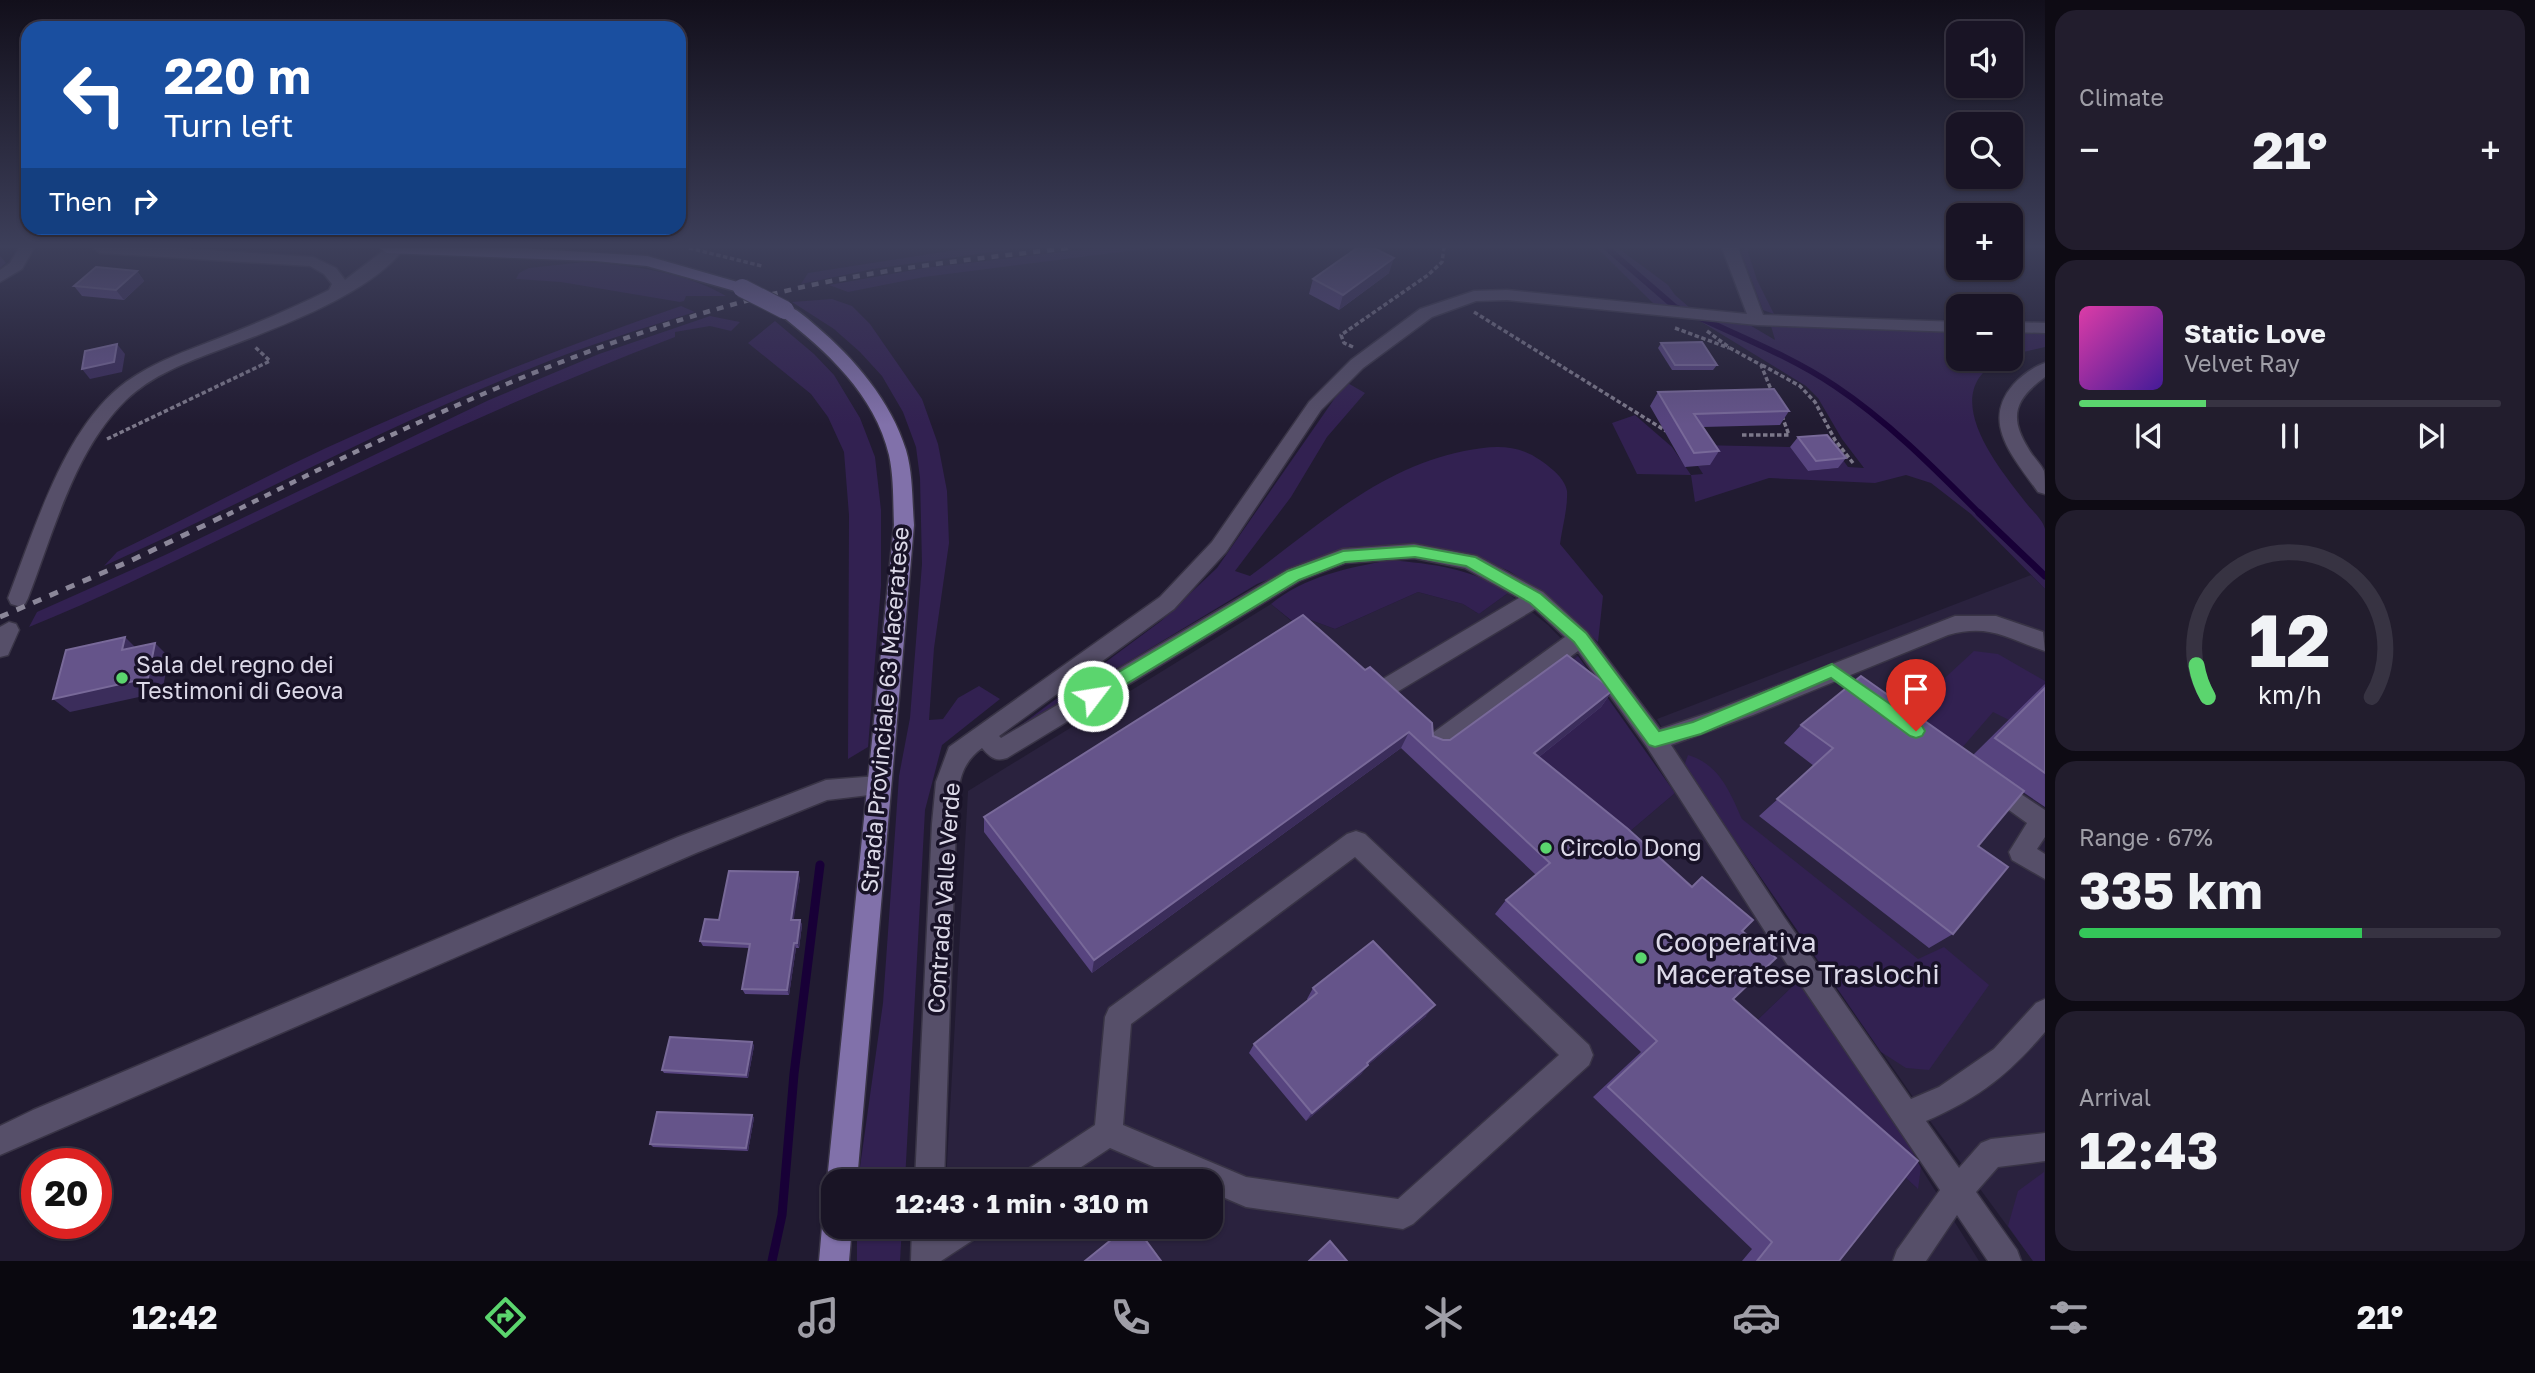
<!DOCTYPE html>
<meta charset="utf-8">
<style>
body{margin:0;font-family:"Golos Text",sans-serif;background:#221d2d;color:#f1f3f6;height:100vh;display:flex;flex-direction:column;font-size:26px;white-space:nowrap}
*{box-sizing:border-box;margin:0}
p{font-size:23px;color:#9f9ea7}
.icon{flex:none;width:38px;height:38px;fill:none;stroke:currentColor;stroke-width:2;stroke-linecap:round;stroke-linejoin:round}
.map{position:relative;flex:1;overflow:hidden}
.sheet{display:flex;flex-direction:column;gap:10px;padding:10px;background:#0e0b14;width:490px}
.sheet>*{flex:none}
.banner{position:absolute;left:21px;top:21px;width:665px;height:214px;border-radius:21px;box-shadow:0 2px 5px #0004,0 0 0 2px #373342;background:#1a4fa0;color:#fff;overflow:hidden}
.fabs{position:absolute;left:1946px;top:21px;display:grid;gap:14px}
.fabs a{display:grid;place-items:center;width:77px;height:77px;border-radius:14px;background:#191425;box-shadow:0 2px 5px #0004,0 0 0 2px #373342;font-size:35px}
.speed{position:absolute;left:21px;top:1148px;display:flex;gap:14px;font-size:35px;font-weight:700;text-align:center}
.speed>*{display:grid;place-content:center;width:91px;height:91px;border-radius:50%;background:#191425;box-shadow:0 2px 5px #0004,0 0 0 2px #373342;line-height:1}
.speed .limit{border:10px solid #d22;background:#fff;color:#111}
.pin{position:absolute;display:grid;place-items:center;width:60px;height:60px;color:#fff;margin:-72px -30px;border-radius:50% 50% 50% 0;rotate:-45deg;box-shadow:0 0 7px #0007}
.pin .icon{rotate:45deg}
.me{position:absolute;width:77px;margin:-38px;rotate:59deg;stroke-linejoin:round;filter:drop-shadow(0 0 5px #0008)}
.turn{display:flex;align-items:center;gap:24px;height:147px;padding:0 28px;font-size:32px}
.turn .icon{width:91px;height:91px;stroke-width:2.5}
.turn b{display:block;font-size:49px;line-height:60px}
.then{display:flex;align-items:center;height:66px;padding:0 28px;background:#0003;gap:14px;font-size:26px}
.big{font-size:52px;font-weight:700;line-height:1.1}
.sheet .card{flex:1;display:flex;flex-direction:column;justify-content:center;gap:10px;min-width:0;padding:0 24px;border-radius:21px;background:#221d2d}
.sheet .dial{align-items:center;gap:0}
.dial svg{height:182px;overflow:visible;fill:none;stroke:#373342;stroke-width:7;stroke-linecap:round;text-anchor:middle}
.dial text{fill:#f1f3f6;stroke:none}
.song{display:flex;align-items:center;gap:21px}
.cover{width:84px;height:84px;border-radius:10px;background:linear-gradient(135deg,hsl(320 70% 55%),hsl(260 70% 35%))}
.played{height:7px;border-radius:4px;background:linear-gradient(90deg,#5bd56e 30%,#373342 30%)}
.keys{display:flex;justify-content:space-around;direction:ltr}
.heat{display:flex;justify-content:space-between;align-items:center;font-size:38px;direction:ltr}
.charge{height:10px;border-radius:5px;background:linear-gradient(90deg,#34c759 67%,#373342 0)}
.trip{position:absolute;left:821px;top:1169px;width:402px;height:70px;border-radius:21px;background:#191425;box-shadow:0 2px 5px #0004,0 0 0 2px #373342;font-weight:700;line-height:70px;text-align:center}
.tabs{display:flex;height:112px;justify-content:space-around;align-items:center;background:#0a080f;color:#9f9ea7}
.tabs .icon{width:49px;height:49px}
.tabs .active{color:#5bd56e}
.tabs b{font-size:32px;color:#f1f3f6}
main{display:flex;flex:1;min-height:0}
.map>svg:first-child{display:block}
</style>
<main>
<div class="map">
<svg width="2045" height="1261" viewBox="0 0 2045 1261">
<rect width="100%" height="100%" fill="#211b31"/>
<g fill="#2a223e">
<path d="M2031,575l14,14v672h-12l-111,-151 -238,-344 -27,-47z"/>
<path d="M1418,592l45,12 16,10 29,-21 40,32 30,31 -22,16 45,35 -77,62 91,75 60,-51 123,188 -52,50 171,157 4,-20 58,93h-1035v-34h267v-46h-265l22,-390 303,-187 25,21 12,-6 27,10z"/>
</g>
<g fill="#322151">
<path d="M968,248h51l-146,21 -72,15 7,-11z"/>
<path d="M1097,248h55l-228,29 -76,15 -19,-7 96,-17z"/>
<path d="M1597,248h21l50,37 7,10 15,13 -35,-3z"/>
<path d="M1746,248h4l-2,4 9,28 17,34 -11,-4 -22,-58z"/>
<path d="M584,262c45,3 102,10 142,34h-40l-2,5 -4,1 -119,-20 -45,-3 3,-6 10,-5z"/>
<path d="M832,299l20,7 18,18 52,75 16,45 9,47 2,52 -15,105 -5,72 14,-1 15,-21 21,-12 21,13 -58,46 -17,65 -20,371h-47l25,-178 16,-227 11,-58 12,-154 -2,-86 -4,-31 -13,-35 -21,-36 -22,-24 -26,-23 -42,-27z"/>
<path d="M681,306l14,6c-54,17 -108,33 -161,55 -147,58 -286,134 -430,199l13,-14c70,-34 139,-71 209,-104 116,-53 235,-101 355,-142z"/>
<path d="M710,316l30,6 -9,9 -21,-5 -35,6v5c-153,58 -301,128 -448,199 -65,31 -130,64 -198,91l8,-15 128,-57 324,-155 110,-46z"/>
<path d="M1695,318l53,6 27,16 -4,-14 187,6v27h45c-67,31 -8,104 20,140 6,9 20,20 22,30 0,19 0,41 0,60l-74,-75 -40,-31 -25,-8 -31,8 -106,-5 -74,24 -4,-27 -54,-1 -25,-51 23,-8 37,32 19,28 12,-1 -5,-8 11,-1 -12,-20 93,2 18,24 30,-3 -5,-22 15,21 16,1 -22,-29 -24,-41 -12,-12z"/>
<path d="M775,321l39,33 20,21 26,43 15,39 6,53v76l-13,161 -20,12 1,-244 -5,-63 -16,-35 -17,-23 -63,-51z"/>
<path d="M2011,332h34v15l-34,8z"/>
<path d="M1346,382l19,11 -38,44 -36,60 -56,74 15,5c67,-50 130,-108 214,-125 27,-5 52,-8 76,9 10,7 25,18 27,31 1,17 -5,37 -7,53l43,52 -5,46 -48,-44 -41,-27 -43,-18 -47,-9 -70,3 -92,37 -244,147 148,-110 56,-53z"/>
<path d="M1390,560c42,4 83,8 118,33l-29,21 -16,-10 -45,-12 -83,37 -27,-10 -11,6 -26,-21c34,-28 77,-36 119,-44z"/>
<path d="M1974,651l24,3 47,27v4l-36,35 -16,-8 -32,37 -52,-38z"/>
<path d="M1578,656l97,137 -60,51 -91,-75 32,-97z"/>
<path d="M1688,755c31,9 42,37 54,64l176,140 26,-12 45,38 -60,85 -23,-2 -25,-16 -197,-286z"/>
<path d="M1798,981l102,146 21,41 -3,21 -172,-158z"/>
<path d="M2044,1172l1,89h-12l-25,-35 10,-35z"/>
<path d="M857,1227h45l-2,34h-43z"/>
</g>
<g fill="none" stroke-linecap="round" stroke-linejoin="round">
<g stroke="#180037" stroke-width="6">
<path d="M1607,248l68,59 7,3"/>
<path d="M1696,316c47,22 96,41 139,70 54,36 100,83 146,129"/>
</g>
<path stroke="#180037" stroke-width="7" d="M1979,513l66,63"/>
<path stroke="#180037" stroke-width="9" d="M772,1261l10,-46 12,-141 26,-209"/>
<g stroke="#393446" stroke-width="3">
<g id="minor">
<path d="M19,248h15l-12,21 -22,13v-12l10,-7z"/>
<path d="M93,248h84l136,9 23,11 9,12 42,-32 17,1c-37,47 -130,80 -185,101 -32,12 -67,25 -93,50 -52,51 -72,131 -98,198l-3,6 -7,2 -7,-2 -3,-6c27,-69 56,-171 118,-216 28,-20 60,-31 91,-43 38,-15 76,-31 112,-49l3,-6 -8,-10 -14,-8 -210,-13z"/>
<path d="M1722,248h16l25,67 195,7v10l-201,-7 -250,-25 -31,1 -44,16 -69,51 -42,42 -95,142 -52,57 -175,127 2,2 286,-168 56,-21 71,-5 63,12 66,36 44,40 73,97 48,-16 247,-97h41l47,16 2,19c-37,-12 -55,-28 -97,-16l-195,80 -82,30 113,172 127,182 28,-12 55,-38 42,-46 9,-4v33c-37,43 -66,66 -119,89l33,47 22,-25 10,-4 54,-6v28l-47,6 -22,25 41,58 4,11h-33l-31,-46 -31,46h-33l4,-11 43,-60 -174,-257 -119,-186 -69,-96 -135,100 -8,3 -8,-3 -3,-7 3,-7 138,-100 -30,-28 -143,86 -8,3 -8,-3 -3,-6 3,-6 143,-85 -54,-30 -51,-10 -69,5 -44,17 -294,178c-12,4 -17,-1 -25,-10 -27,20 -23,44 -26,76l-12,357h-29l17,-357 4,-42 13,-35 211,-150 52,-55 97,-140 42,-42 69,-51 54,-18 33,-1 240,24z"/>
<path d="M2011,322l34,1v10l-34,-1z"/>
<path d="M2045,363v14c-29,21 -37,39 -17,71 4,8 12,15 16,23 1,6 1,16 1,23l-7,-2c-23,-33 -58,-69 -25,-107 8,-9 20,-18 32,-22z"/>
<path d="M9,622l7,2 3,6 -11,25 -8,2v-30z"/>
<path d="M1992,775l53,35v27l-8,12 8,5v25l-33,-19 -3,-8 18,-29 -43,-31 -4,-7 4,-7z"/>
<path d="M878,776l8,3 4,7 -4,7 -59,7 -131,53 -696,302v-29l33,-16 645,-273 148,-57z"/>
<path d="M1356,831l9,3 224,211 4,10 -4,10 -176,159 -10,5 -157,-22 -35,-15v-11h-24l-77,-33 -50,33h-39l4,-10 70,-46 10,-108 4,-9 238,-174zM1355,857l204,198 -161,144 -152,-22 -123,-52 8,-101z"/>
<path d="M912,1227h68l-4,11 -35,23h-30z"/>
</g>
</g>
<g stroke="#393446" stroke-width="3">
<g id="major">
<path d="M380,248h139l128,8 101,29 2,3 -8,5 -95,-27 -52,-5 -208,-8z"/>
<path d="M785,305c11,3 22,13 31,21 38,32 75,75 90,124 7,24 6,50 8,75l-57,656h-24v11l-6,-11 67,-656c-1,-23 0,-47 -5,-70 -14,-60 -63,-105 -110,-141l-2,-4 2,-4z"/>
<path d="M833,1214v13h19l-3,34h-30l3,-34 4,-11z"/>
</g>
</g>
<g stroke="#7c788a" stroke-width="3.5" stroke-dasharray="4.5 2.5" stroke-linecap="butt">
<path d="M689,248l73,18"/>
<path d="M1474,312l192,119"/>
<path d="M1675,328l54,20"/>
<path d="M1707,331l23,17 31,17 11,27"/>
<path d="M1353,347l-9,-4 -3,-8 87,-60 14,-13 2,-14"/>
<path d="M1762,365l38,21 15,16 20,38 18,23"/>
<path d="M1742,435h47l-7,-19"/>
<path d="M107,439l163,-78 -15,-14"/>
</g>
<use href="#minor" fill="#564f69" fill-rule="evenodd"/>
<use href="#major" fill="#8171aa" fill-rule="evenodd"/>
<path stroke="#8b8799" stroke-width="4.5" stroke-dasharray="7 7" stroke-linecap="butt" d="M227,515c178,-89 359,-176 554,-223 95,-23 192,-33 288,-44"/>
<path stroke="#8b8799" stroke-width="5" stroke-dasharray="9 9" stroke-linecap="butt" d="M0,617l130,-56 100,-48"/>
<g stroke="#393446" stroke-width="20" stroke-linecap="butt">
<path id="major-bridge" d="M742,288l43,22"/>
</g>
<use href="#major-bridge" stroke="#8171aa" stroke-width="18"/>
</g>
<g fill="#57447f">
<path d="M137,271l7,10 -20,19 -42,-4 -8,-10z"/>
<path d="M1389,273l-50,37 -30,-16 4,-15z"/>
<path d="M1661,343l56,22 -4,5h-41l-14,-22z"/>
<path d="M1658,392l131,19 -9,14 -77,2 16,24 -9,14 -25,2 -35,-61z"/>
<path d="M1798,437l48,21 -8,10 -30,3 -18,-24z"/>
<path d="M1303,615l130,121 10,4h7l163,-50 -12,17 -62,50 203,174 -9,68 106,262h-97l10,-12 -159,-152 48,-45 -146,-138 11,-14 30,-25 -135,-127 -309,225 -108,-141v-15z"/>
<path d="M2045,684v123l-22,-15 -45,54 -25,88 -24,14 -170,-132 55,-50 -30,-23 17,-18 172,30z"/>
<path d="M800,878l-7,42h7l2,5 -3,23h-3l-7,47 -44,-1 -3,-5 7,-41 -46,-2 -3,-5z"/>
<path d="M1313,988l113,28 -58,49 -7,9 -55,47 -57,-68 5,-9 54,-44 -1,-1z"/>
<path d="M752,1042l2,4 -6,32 -84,-5 -2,-3z"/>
<path d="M752,1115l2,3 -6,33 -95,-4 -3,-3z"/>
</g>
<g fill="#3b2d5b">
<path d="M0,256l6,7 -6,5z"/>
<path d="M1394,258l-5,15 -50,37 4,-15z"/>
<path d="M137,271l7,10 -20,19 -8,-10z"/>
<path d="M117,344l8,10 -3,18 -32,7 -8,-10z"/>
<path d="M125,637l14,14 -17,-1z"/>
<path d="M155,643l14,14 -7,35 -92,20 -17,-13z"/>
<path d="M1613,690l-12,17 -77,62 10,-16z"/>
<path d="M1409,732l-8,16 -309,225 2,-13z"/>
<path d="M798,872l2,6 -7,47 -2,-5z"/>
<path d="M800,920l2,5 -3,23 -2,-5z"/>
<path d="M794,943l2,5 -7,47 -2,-5z"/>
<path d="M1435,1005l-9,11 -58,49 -7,9 -55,47 6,-8 55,-50z"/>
<path d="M752,1042l2,4 -6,32 -2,-3z"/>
<path d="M752,1115l2,3 -6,33 -2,-3z"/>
</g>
<g fill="#65548a" stroke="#786999" stroke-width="2">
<path d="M1357,248h17l20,10 -51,37 -30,-16z"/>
<path d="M96,267l41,4 -21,19 -42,-4z"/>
<path d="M1702,342l15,23h-42l-14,-22z"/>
<path d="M117,344l-3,18 -32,7 3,-18z"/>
<path d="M1774,389l15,22 -95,3 25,37 -25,2 -36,-61z"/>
<path d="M1827,435l19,23 -30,3 -18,-24z"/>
<path d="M1303,615l62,55 5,-3 62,56 1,13 10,4h7l117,-85 46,35 -79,63 94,76 64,58 10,-10 51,43 -11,11 34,27 -43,41 185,162 -79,100h-82l15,-19 -164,-155 49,-46 -151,-141 44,-37 -141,-131 -315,228 -110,-143z"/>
<path d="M125,637l-3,13 33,-7 -7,35 -95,21 13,-49z"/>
<path d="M1861,676l163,115 -46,55 30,21 -55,67 -176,-135 56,-51 -32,-23z"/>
<path d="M2045,688v85l-50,-35z"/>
<path d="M729,871l69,1 -7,48h9l-3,23h-3l-7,47 -45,-1 8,-45 -50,-3 5,-22 14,1z"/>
<path d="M1373,941l62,64 -68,58 1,2 -56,48 -58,-69 63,-51 -4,-5z"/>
<path d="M670,1037l82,5 -6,33 -84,-5z"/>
<path d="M657,1112l95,3 -6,33 -96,-4z"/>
<path d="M1127,1227h9l25,34h-76z"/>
<path d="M1330,1241l17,20h-38z"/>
</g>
<linearGradient id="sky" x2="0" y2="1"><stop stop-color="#120f1b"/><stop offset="0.58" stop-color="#3d3f5a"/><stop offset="1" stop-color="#3d3f5a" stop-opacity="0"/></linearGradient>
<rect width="2045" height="425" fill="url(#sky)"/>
<path fill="#5bd56e" stroke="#3b8a48" stroke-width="2" d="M1415,546l60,11 66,37 45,39 73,98 34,-9 139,-58 90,62 3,5 -3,5 -6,2 -6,-2 -79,-58 -130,56 -46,13 -6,-2 -75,-103 -44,-39 -64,-37 -51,-9 -70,5 -46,18 -201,121h-11l-3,-5 3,-5 201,-120 55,-20z"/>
<g fill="#5bd56e" stroke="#181227" stroke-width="2.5">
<circle cx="122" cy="678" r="7"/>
<circle cx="1546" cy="848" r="7"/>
<circle cx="1641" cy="958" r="7"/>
</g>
<g text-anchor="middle" stroke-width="7" stroke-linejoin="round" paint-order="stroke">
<g font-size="23" fill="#dcd9e8" stroke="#181227" text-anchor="start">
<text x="136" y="673">Sala del regno dei<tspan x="136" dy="26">Testimoni di Geova</tspan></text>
<text x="1560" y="856">Circolo Dong</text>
</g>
<g font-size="23" fill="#dcd9e8" stroke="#181227">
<text transform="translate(885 710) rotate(-85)" y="8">Strada Provinciale 63 Maceratese</text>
<text transform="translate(944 898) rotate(-86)" y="8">Contrada Valle Verde</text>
</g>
<g font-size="28" fill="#dcd9e8" stroke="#181227" text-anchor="start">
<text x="1655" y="952">Cooperativa<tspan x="1655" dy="32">Maceratese Traslochi</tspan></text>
</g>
</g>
</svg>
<div class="fabs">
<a><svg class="icon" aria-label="sound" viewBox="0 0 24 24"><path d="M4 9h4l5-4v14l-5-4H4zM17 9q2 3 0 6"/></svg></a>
<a><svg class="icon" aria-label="search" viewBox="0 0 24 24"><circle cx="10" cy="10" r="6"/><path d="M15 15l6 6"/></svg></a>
<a>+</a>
<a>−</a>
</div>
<div class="speed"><div class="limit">20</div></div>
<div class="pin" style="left:1916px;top:731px;background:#d93025"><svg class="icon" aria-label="arrive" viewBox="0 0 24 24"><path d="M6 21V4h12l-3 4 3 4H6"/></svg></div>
<svg class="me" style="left:1093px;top:696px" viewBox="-20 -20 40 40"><circle r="17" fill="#5bd56e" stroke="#fff" stroke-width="3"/><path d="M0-11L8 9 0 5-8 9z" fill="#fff"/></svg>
<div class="trip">12:43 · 1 min · 310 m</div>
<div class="banner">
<div class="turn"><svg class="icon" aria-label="left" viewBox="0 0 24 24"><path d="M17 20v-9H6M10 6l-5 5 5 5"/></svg><div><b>220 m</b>Turn left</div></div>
<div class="then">Then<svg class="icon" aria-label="right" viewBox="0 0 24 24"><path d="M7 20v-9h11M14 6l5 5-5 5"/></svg></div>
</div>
</div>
<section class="sheet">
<div class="card"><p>Climate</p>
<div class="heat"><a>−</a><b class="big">21°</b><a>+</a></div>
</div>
<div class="card">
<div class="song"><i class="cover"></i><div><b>Static Love</b><p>Velvet Ray</p></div></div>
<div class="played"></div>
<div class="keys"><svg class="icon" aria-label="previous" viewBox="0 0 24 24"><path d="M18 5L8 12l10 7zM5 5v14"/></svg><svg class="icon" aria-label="pause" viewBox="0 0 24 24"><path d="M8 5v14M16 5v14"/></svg><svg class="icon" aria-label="next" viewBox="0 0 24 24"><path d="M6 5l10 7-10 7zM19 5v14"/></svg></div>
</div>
<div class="card dial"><svg viewBox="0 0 100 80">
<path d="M14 69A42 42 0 1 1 86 69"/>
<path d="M14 69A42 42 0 0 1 9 55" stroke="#5bd56e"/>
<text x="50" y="56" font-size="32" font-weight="700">12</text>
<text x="50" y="72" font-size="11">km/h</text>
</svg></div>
<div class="card"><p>Range · 67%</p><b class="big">335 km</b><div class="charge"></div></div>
<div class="card"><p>Arrival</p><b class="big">12:43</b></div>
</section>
</main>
<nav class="tabs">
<b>12:42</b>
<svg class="icon active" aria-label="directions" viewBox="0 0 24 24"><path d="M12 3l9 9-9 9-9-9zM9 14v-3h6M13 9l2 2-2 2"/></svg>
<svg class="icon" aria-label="music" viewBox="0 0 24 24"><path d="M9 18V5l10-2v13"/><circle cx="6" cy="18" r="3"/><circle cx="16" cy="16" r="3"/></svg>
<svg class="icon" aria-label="phone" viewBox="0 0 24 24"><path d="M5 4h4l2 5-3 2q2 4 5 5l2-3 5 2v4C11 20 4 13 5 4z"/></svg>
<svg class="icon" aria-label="climate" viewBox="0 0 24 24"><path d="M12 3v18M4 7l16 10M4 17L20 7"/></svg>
<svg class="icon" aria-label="car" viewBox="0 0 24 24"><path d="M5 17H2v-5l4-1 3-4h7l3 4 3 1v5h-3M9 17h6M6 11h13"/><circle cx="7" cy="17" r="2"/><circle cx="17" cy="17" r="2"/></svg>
<svg class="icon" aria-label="filters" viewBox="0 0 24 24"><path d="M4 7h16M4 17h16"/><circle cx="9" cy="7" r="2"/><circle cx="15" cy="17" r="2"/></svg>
<b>21°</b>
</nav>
